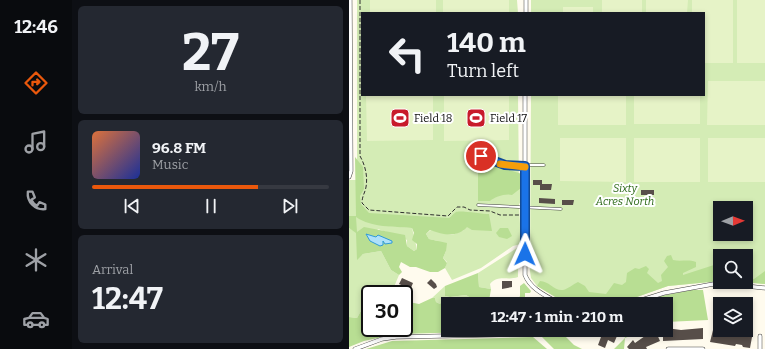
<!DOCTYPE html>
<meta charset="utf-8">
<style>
body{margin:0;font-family:Bitter,serif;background:#242831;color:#f1f3f6;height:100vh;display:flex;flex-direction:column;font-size:15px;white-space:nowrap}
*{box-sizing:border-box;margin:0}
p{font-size:13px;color:#9ea1a6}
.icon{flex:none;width:22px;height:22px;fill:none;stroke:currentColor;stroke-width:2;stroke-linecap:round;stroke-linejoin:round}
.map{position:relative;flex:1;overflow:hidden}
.side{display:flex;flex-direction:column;gap:6px;padding:6px;background:#0d0f14;width:277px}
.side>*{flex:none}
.guide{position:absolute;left:12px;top:12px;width:344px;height:84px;border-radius:0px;box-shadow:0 2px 6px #0003;background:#171b24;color:#f1f3f6;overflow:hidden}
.needle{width:26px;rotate:89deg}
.buttons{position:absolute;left:364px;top:201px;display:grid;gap:8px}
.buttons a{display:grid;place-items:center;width:40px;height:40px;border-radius:0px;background:#171b24;box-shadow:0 2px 6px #0003;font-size:20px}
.speed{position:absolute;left:12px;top:285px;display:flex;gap:8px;font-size:20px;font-weight:700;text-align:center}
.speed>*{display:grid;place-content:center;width:52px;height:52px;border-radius:50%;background:#171b24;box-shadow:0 2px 6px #0003;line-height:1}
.speed .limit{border:2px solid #111;border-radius:6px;background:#fff;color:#111}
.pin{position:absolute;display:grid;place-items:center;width:34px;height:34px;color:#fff;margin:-17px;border:2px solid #fff;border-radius:50%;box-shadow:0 1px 4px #0007}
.me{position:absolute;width:44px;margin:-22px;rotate:1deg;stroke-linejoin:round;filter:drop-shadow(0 0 3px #0008)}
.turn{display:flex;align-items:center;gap:14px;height:84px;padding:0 20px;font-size:18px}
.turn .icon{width:52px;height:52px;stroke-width:2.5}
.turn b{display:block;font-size:28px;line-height:34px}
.big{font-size:30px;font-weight:700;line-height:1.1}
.side .card{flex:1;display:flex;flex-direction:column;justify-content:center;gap:6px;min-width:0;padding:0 14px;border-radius:6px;background:#242831}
.side .dial{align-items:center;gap:0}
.dial b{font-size:52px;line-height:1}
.song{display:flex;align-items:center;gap:12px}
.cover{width:48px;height:48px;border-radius:6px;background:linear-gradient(135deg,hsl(20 70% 55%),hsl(230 70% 35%))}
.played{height:4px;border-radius:2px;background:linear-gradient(90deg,#ea580c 70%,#363941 70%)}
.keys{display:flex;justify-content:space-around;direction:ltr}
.trip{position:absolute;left:92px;top:297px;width:232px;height:40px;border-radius:0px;background:#171b24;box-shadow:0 2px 6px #0003;font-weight:700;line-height:40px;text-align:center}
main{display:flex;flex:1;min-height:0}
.tab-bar{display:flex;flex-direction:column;width:72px;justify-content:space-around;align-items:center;background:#090b0e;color:#9ea1a6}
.tab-bar .icon{width:28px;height:28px}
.tab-bar .selected{color:#ea580c}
.tab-bar b{font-size:18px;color:#f1f3f6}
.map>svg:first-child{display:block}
</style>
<main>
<nav class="tab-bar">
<b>12:46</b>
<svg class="icon selected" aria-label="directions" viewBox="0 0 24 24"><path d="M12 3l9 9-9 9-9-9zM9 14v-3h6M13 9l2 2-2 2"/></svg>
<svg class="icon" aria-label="music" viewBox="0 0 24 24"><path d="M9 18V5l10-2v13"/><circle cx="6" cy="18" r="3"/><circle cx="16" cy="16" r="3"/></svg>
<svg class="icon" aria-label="phone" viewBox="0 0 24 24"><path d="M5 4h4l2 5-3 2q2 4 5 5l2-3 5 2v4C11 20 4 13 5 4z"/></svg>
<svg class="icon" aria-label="climate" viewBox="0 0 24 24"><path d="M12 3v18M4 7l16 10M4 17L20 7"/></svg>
<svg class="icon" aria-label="car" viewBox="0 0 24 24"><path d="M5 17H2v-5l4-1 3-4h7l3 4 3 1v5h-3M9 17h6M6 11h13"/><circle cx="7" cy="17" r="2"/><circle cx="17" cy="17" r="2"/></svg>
</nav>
<section class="side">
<div class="card dial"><b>27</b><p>km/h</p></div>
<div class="card">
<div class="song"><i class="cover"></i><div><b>96.8 FM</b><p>Music</p></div></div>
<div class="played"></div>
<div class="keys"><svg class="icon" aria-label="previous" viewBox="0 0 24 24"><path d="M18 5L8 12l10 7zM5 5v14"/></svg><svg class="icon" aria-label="pause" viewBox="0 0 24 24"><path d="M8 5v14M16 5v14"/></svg><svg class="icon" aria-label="next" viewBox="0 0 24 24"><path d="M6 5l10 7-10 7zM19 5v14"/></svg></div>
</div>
<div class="card"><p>Arrival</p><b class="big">12:47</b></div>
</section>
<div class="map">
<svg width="416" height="349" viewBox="0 0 416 349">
<rect width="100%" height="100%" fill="#fffbee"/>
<g fill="#d4ecb5" fill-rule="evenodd">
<path d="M8,0h160l1,13h-156v82h156l1,94 4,-5 -1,17 -3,3 2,40 -8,2 -32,22 -29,12 -7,-12 2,-6 -4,-4 3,-7 -8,-10 -9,-2 -3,-5 5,-4 21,5 12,-5 -87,-5 35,3 5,21 -3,2 -7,-5v-6c-10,-6 -19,-7 -29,-11l-21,30 6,-5 18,-3 10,19 8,5 -8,19h-21v15h-8l-5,9 -8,-1v-89l7,4v-15l-7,-1v-36h7l1,33z"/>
<path d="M182,0h234v284l-21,-2h2v-26h-26v25l-52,5 -51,18h-50l-30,-18 -6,-8 -1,-7 1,-176h173v-82h-173zM371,208h26v26h-26z"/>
<path d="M171,247l1,11 -3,2v17c-10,4 -20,-3 -28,7l1,5 -12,-2 -1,-14 39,-25z"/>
<path d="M96,286v10l5,1 16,-2 6,4 -1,5h-23v13l-2,3 -2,-1 2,-17 -6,2 -4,-2 -1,-4h-3z"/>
</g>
<g fill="#b8de93" fill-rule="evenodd">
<path d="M6,157l8,10 1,22 -4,7 1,8 8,9 80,5c2,-1 5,-5 7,-6 3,-2 27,2 33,2l3,17 -20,-1 -5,-3c-10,11 -23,8 -37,3l-4,4 3,5 18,4 -1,8 -3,7 4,5 -2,5 -7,4h-8l-14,-5h-6l-9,-5 -2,5 3,5 -3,3 -8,-5 -10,-19 -18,3 -6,6 -1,-27 -7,-5v-12h7zM7,217c16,11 37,9 56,11l2,5 -2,7 5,4v5l-3,2 -7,-5 -2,-11 -41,-8 -7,5z"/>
<path d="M137,160l23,10 13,4 -1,14 -9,7c-6,-2 -18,2 -22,6h-12v-31z"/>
<path d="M151,228h8l4,8 -5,3 -8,-2 -3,-4z"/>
<path d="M322,255l2,5c8,2 15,-1 23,2v5l-13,6v2l34,-11 3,3v14l-52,5 -51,18h-50l-30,-18 3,-5c9,0 14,10 23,9 5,-1 10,-6 15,-8l7,4 4,6 17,2 8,-11 8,2 4,-3 1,-9 8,-5 4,1 7,-3 3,3 -2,4 11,10 4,-2 -1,-6 7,-8 -4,-6 3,-5z"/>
<path d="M416,271v13l-21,-2h2v-4l8,1z"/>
<path d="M129,273l1,14 12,2 -2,12 -6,-1 -5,4h-7l1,-5 -6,-4 -16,2 -5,-1v-10z"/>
<path d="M175,283l7,8 -1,2h-5v6l7,-1 1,3 -6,1 -1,2h-33l25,-4 2,-4v-10z"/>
<path d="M343,290h11l5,30 -42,2v-18h-27l22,-8z"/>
<path d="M83,298h3l1,4 4,2 3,-3 3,1 -2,17 2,1 2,-3v13h26l-2,2 -74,2 -2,-3 12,-2v-5l-4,-1v-22l15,3z"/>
<path d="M13,309h8l-3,13c4,11 14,7 24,9v4l-27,6 -15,6v-30l8,1z"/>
<path d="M274,330h21l-19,8 -1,11h-10l11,-11z"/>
<path d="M212,332l13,13 8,4h-28l-12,-12z"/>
<path d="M184,337l14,12h-181l26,-8z"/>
</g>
<g fill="#e6f3c7">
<rect x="21" y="0" width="66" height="13"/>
<rect x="94" y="0" width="66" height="13"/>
<rect x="253" y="0" width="40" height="13"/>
<path d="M297,0h42l-1,13h-41z"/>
<path d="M343,0h41v63h-29v-50h-12z"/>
<rect x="388" y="0" width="28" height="63"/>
<rect x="214" y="7" width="30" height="6"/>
<path d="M359,81h57v44h-58z"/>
<path d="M17,95h67v45l-66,1z"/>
<path d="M95,95h65v45l-65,1z"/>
<rect x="209" y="95" width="68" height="30"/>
<rect x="285" y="95" width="66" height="29"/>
<path d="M211,138h66v44l-66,-1z"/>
<rect x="285" y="138" width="66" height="44"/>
<rect x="359" y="138" width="57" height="44"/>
</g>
<path fill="#aee1fa" stroke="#309bd7" d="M17,234l10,3 2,-2 14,6v2l-7,1 -2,-3v4l-3,1 -10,-5z"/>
<g fill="#574e49">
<path d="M184,180h9v4h10l-1,6h-11v-5h-7z"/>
<rect x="292" y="190" width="13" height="5"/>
<path d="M190,198l16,1v5l-16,-1z"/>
<path d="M213,200h12l-1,5h-11z"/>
<path d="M53,278l11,5 -6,14 -5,-3 4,-7 -7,-3z"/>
<path d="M82,279l5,5 1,3 -3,2 -7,-6z"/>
<path d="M153,281h10v6l-10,2z"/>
<path d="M317,328l15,2 22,-2v11l-40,2v-11h3z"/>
<path d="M251,330l17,6 -3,7 -6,-3 -3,8 -7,-3 3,-8 -3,-1z"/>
<path d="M364,330l14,3 -1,1 8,2v-4l18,5 -2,11 -7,-1 -1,-2 -6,-1 -1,2 -25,-4z"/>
<path d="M307,332l4,9 -14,6 1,2h-18l-2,-2 6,-7 2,3 10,-7z"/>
</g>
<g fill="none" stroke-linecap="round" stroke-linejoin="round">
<g stroke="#404040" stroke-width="3">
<g id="service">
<path d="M132,156l23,9h40"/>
<path d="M129,205l83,4"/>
</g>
</g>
<g stroke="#404040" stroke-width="4.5">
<g id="minor">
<path d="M177,13v-13"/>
<path d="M176,95v180c6,15 22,21 35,29"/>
<path d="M0,177l2,-6 -1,-171"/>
<path d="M280,304l35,-11 55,-10 46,5"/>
<path d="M6,349l27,-10 14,-2 135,-3 20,-4"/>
<path d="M319,349h35"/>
<path d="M411,349v-13"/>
</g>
</g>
<path stroke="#2f2f2f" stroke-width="1" stroke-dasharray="4 2" stroke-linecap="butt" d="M11,0v156c5,9 8,20 6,31 -1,6 -4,9 -4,16l7,7 79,6 9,-9h7l6,3 20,1 10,4h20"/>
<use href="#service" stroke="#fff" stroke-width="2"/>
<use href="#minor" stroke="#fff" stroke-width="3.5"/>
</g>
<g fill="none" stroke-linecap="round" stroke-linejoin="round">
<g stroke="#114b97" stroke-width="10">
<path id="route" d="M132,156l24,9 20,1v88"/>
</g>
<use href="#route" stroke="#1a73e8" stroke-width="7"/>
<path stroke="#f59e0b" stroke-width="7" d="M151,164l25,3"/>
</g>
<defs>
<g id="stadium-square" transform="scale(1)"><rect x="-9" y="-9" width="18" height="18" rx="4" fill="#c81b2b" stroke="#fff"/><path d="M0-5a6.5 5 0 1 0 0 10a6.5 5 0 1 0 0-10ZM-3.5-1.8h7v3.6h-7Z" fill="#fff"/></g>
</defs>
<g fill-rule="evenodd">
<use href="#stadium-square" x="51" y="118"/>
<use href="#stadium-square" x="127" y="118"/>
</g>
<g text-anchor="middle" stroke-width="4" stroke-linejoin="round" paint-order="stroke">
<g font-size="11" fill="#0d0d0d" stroke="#fff" text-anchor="start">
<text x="65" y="122">Field 18</text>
<text x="141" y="122">Field 17</text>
</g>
<g font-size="11" font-style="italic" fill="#2d6a19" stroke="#fff">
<text x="276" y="192">Sixty<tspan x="276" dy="13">Acres North</tspan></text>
</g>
</g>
</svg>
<div class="buttons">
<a><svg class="needle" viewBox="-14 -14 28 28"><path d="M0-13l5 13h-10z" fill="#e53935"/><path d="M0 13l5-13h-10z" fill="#9ea1a6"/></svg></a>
<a><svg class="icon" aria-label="search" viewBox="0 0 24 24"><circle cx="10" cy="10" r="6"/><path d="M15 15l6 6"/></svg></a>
<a><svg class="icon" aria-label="layers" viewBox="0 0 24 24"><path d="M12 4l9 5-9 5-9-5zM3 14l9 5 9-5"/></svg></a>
</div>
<div class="speed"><div class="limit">30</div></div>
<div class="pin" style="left:132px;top:156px;background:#d93025"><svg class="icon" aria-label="arrive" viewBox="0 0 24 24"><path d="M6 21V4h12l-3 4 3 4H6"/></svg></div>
<svg class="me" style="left:176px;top:254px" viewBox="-20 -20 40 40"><path d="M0-17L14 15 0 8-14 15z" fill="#1a73e8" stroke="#fff" stroke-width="4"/></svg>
<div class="trip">12:47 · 1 min · 210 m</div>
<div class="guide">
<div class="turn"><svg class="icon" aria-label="left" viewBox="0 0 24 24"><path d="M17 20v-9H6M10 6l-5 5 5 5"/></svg><div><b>140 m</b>Turn left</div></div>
</div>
</div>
</main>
